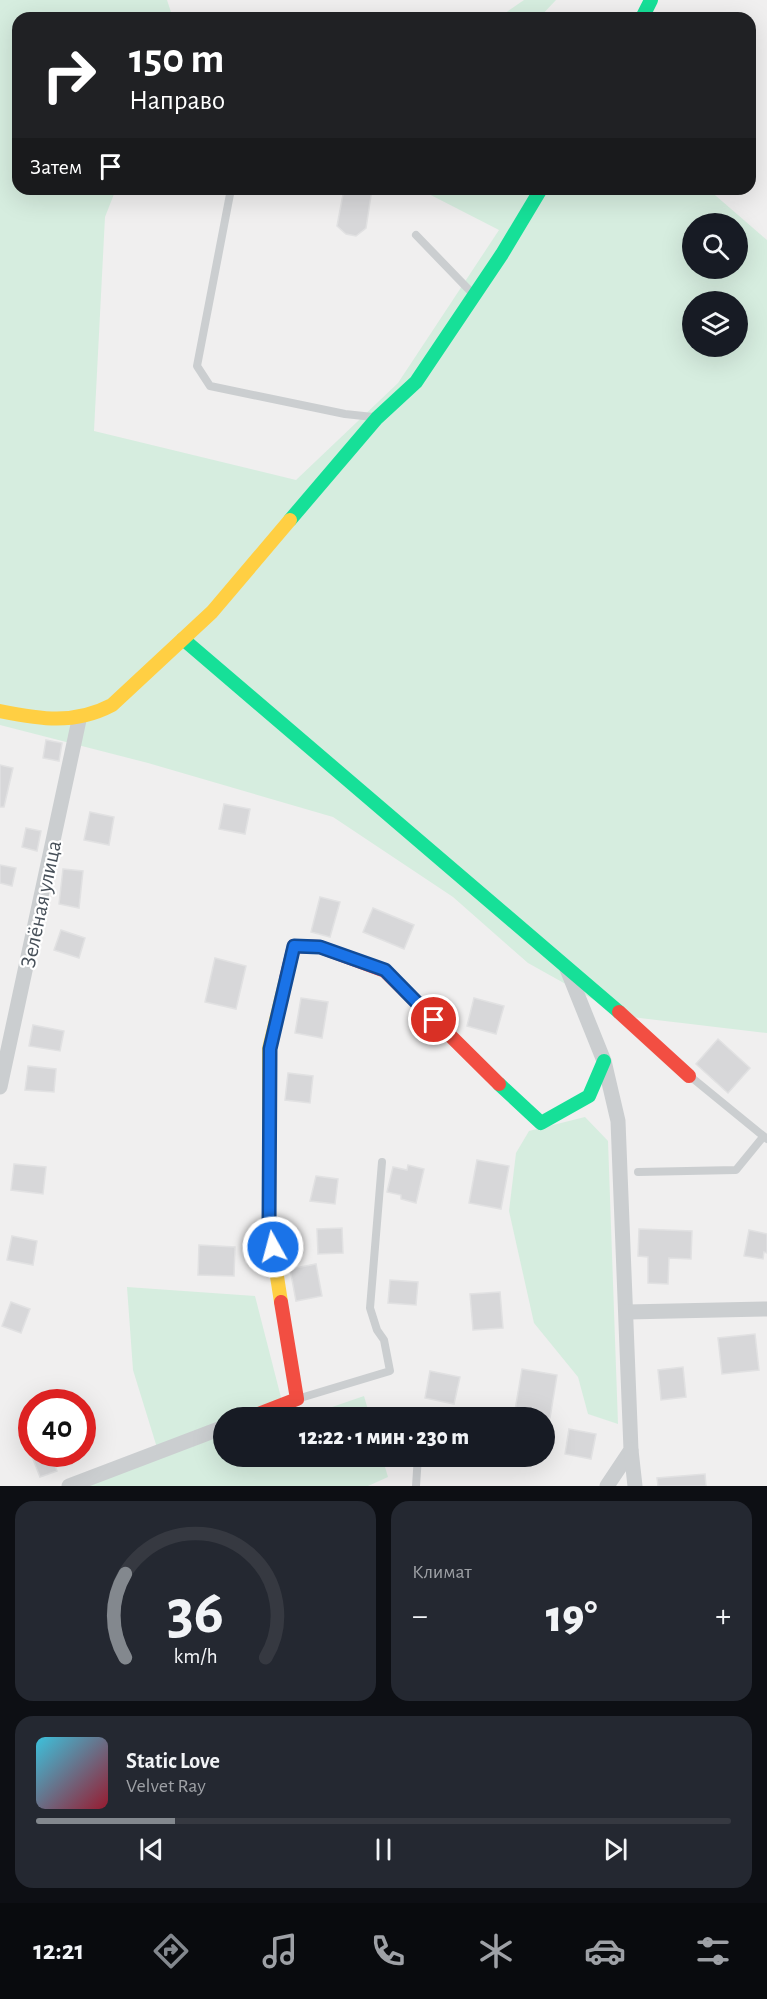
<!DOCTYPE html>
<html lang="ru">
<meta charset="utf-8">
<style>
body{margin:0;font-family:"Alegreya Sans",sans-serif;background:#242831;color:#f1f3f6;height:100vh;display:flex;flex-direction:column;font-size:22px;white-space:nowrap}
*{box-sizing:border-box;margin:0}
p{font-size:20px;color:#9ea1a6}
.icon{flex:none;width:33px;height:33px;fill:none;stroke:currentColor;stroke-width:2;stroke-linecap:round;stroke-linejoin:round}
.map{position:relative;height:1486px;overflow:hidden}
.sheet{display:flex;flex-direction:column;gap:15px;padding:15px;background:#0d0f14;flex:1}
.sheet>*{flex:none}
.hud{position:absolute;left:12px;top:12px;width:744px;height:183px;border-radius:18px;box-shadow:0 6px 24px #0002;background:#202124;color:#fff;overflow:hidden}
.tools{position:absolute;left:682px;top:213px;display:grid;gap:12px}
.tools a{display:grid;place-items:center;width:66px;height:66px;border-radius:50%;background:#171b24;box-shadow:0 6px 24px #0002;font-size:30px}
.speed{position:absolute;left:18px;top:1389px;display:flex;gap:12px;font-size:30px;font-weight:700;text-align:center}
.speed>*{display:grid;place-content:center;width:78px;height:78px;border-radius:50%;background:#171b24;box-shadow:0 6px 24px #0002;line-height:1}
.speed .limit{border:9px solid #d22;background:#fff;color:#111}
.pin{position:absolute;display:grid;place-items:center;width:51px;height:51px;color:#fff;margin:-26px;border:3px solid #fff;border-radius:50%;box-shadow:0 2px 6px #0007}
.me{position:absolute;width:66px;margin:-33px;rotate:353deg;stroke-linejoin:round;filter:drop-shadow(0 0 4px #0008)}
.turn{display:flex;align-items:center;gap:21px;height:126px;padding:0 18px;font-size:27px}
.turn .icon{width:78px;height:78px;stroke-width:2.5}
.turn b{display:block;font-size:42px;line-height:51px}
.then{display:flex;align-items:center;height:57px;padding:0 18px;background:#0003;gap:12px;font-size:22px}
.big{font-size:45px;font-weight:800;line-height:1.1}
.sheet .tile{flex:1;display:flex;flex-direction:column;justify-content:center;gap:9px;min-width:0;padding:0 21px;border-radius:18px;background:#242831}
.sheet .dial{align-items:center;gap:0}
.dial svg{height:156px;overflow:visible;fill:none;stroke:#363941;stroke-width:7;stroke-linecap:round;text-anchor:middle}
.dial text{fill:#f1f3f6;stroke:none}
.song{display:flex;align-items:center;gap:18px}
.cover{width:72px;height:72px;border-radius:9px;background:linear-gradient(135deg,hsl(190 70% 55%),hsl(350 70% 35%))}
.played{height:6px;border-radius:3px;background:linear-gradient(90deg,#83888e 20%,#363941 20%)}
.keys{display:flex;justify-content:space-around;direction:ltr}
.heat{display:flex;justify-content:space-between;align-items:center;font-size:33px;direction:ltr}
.sheet .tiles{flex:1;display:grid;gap:15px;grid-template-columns:1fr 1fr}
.tile:last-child{grid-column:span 2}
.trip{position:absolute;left:213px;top:1407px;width:342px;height:60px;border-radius:30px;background:#171b24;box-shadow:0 6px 24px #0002;font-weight:800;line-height:60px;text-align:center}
.tab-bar{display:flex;height:96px;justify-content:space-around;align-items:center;background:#090b0e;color:#9ea1a6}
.tab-bar .icon{width:42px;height:42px}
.tab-bar .on{color:#83888e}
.tab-bar b{font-size:27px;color:#f1f3f6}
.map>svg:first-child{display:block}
</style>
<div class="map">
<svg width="767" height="1486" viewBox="0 0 767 1486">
<rect width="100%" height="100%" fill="#f0efef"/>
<g fill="#d6eddf" fill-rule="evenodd">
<path d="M0,0h167l6,18h-155v171h98l-11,28 -11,214 202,49 102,-97 101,-153 -80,-41h289l59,51v793l-144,-17 -95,-53 -75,-66 -120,-80 -185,-54 -148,-38zM693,224h45v44h-45zM693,302h45v44h-45z"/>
<path d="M524,0h32l-17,18h-41z"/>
<path d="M585,1117l23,24 10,283 -30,-10 -10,-37 -44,-54 -25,-112 7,-58 13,-22z"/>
<path d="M127,1287l128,9 31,121 -62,1v38l158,1 6,20 -20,9h-295l85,-35 -25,-81z"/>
<path d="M364,1396l6,21h-67l6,-2z"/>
</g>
<g fill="#d7d7d9" stroke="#e1e1e2" stroke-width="1.5">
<path d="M344,189h28l-6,39 -10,8 -10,-2 -9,-8z"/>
<path d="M46,740l16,3 -3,18 -16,-3z"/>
<path d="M0,765l13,3 -9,39h-4z"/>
<path d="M224,804l26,5 -5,25 -26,-5z"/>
<path d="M90,812l24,5 -5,28 -25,-5z"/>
<path d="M26,828l15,3 -4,20 -15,-4z"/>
<path d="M0,865l16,3 -4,18 -12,-3z"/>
<path d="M63,869l20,2 -4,37 -20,-4z"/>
<path d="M320,897l20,5 -10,35 -19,-5z"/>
<path d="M373,908l41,17 -10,24 -41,-17z"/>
<path d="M61,930l24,8 -6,20 -25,-8z"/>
<path d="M215,958l31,8 -10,43 -31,-7z"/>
<path d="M301,998l27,4 -6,36 -27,-5z"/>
<path d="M474,998l30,8 -8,28 -29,-8z"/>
<path d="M33,1025l31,6 -4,20 -31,-5z"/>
<path d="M718,1039l32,29 -22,25 -32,-29z"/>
<path d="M28,1066l28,3 -2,23 -29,-2z"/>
<path d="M288,1073l25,3 -3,27 -25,-3z"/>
<path d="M477,1160l32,6 -8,43 -32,-6z"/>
<path d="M14,1164l32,3 -3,27 -32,-4z"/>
<path d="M408,1165l16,4 -8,34 -15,-4v-4l-14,-3 6,-25 14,3z"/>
<path d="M316,1176l22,3 -3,25 -25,-3z"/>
<path d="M342,1228l1,25 -25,1 -1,-25z"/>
<path d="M639,1229l53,2 -1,28 -22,-1 -1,26 -20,-1v-26l-10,-1z"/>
<path d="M749,1230l18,4v19l-3,-1 -1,7 -19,-3z"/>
<path d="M12,1236l25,5 -4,24 -26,-5z"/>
<path d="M199,1245l36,2 -1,29 -36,-1z"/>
<path d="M316,1264l6,32 -26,5 -6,-32z"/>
<path d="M390,1280l28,2 -2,23 -28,-2z"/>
<path d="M500,1292l3,36 -30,2 -3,-36z"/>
<path d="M11,1302l19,7 -9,24 -19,-7z"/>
<path d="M755,1334l4,36 -37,4 -4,-36z"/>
<path d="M683,1367l3,30 -25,3 -3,-30z"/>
<path d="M522,1369l35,6 -7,43 -36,-2z"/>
<path d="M430,1371l30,6 -6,27 -29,-6z"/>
<path d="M32,1419v32h-2l-10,-28z"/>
<path d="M569,1429l27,5 -5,25 -26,-5z"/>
<path d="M31,1454h20l6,17 -17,6z"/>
<path d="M705,1474l1,12h-48l-1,-8z"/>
</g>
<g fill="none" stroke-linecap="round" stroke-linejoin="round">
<g stroke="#cbced0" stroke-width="8">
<path d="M231,189l-34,177 13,20 135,28 28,3"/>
<path d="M416,235l57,59"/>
<path d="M691,1077l76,62"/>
<path d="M638,1172l98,-2 27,-33"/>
<path d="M297,1399l93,-28 -6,-31 -7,-10 -7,-22 12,-146"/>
<path d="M416,1486l2,-30"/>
</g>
<g stroke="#cbced0" stroke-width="15">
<path d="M567,969l37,92 14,60 13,329 -24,36"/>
<path d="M0,1087l79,-367"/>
<path d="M627,1312l140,-3"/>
<path d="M631,1450l4,36"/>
<path d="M69,1486l155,-59"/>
</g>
<g stroke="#16e098" stroke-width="14">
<path d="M642,18l9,-18"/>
<path d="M290,520l87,-102 39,-36 86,-128 39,-65"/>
<path d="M183,639l436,373"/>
<path d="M499,1084l42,39 48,-27 15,-35"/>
</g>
<g stroke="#ffcf43" stroke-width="14">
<path d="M0,711c40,8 74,14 112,-6l100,-93 78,-92"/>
<path d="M281,1302l-12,-77v-176l17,-70"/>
</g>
<g stroke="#f24e42" stroke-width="14">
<path d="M286,979l8,-33 26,1 65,24 114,113"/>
<path d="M619,1012l70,64"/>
<path d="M248,1418l49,-19 -16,-97"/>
</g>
</g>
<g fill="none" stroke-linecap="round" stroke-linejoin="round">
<g stroke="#114b97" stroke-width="15">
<path id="route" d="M273,1247l-4,-22 1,-176 24,-103 26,1 65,23 49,50"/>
</g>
<use href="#route" stroke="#1a73e8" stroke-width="10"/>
</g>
<g text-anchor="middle" stroke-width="4.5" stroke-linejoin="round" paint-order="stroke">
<g font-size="22" fill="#48515a" stroke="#fff">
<text transform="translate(40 904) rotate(-78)" y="8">Зелёная улица</text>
</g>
</g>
</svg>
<div class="tools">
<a><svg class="icon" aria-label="search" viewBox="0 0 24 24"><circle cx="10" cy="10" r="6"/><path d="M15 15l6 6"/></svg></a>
<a><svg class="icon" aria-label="layers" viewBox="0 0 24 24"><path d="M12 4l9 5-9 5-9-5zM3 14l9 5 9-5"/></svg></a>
</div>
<div class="speed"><div class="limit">40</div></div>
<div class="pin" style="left:434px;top:1020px;background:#d93025"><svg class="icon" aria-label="arrive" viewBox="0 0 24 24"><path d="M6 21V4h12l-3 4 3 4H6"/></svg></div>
<svg class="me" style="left:273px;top:1247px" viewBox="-20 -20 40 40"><circle r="17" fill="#1a73e8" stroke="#fff" stroke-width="3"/><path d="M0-11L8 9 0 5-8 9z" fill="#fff"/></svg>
<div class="trip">12:22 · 1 мин · 230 m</div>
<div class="hud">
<div class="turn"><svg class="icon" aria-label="right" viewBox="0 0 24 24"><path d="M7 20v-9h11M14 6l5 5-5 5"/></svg><div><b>150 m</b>Направо</div></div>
<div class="then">Затем<svg class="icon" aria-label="arrive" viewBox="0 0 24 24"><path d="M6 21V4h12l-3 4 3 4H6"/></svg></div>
</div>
</div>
<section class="sheet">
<div class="tiles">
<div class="tile dial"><svg viewBox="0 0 100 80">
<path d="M14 69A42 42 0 1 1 86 69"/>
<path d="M14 69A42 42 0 0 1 14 26" stroke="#83888e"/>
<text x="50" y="56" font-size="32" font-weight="700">36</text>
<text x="50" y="72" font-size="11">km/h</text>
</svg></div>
<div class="tile"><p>Климат</p>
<div class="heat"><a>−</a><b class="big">19°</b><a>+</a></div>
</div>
<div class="tile">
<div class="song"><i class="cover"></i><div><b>Static Love</b><p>Velvet Ray</p></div></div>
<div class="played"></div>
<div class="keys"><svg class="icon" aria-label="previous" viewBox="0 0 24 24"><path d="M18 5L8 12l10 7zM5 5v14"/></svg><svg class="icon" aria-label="pause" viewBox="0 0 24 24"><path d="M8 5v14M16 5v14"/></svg><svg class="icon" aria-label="next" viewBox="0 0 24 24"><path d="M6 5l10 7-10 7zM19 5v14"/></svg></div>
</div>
</div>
</section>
<nav class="tab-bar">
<b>12:21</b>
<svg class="icon on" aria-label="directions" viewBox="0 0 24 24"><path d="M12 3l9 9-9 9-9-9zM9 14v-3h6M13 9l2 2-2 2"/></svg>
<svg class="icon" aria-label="music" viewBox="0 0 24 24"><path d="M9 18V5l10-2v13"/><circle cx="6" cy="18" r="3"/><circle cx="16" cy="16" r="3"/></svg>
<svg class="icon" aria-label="phone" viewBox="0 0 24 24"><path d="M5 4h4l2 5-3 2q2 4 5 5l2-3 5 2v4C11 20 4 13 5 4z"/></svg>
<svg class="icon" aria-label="climate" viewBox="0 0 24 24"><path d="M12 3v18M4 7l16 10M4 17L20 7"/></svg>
<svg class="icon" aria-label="car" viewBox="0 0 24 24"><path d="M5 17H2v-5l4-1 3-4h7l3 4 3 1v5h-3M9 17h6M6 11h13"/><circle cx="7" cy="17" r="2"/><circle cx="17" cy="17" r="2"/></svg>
<svg class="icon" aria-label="filters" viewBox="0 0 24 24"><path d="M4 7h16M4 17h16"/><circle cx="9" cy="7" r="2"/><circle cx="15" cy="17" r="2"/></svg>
</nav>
